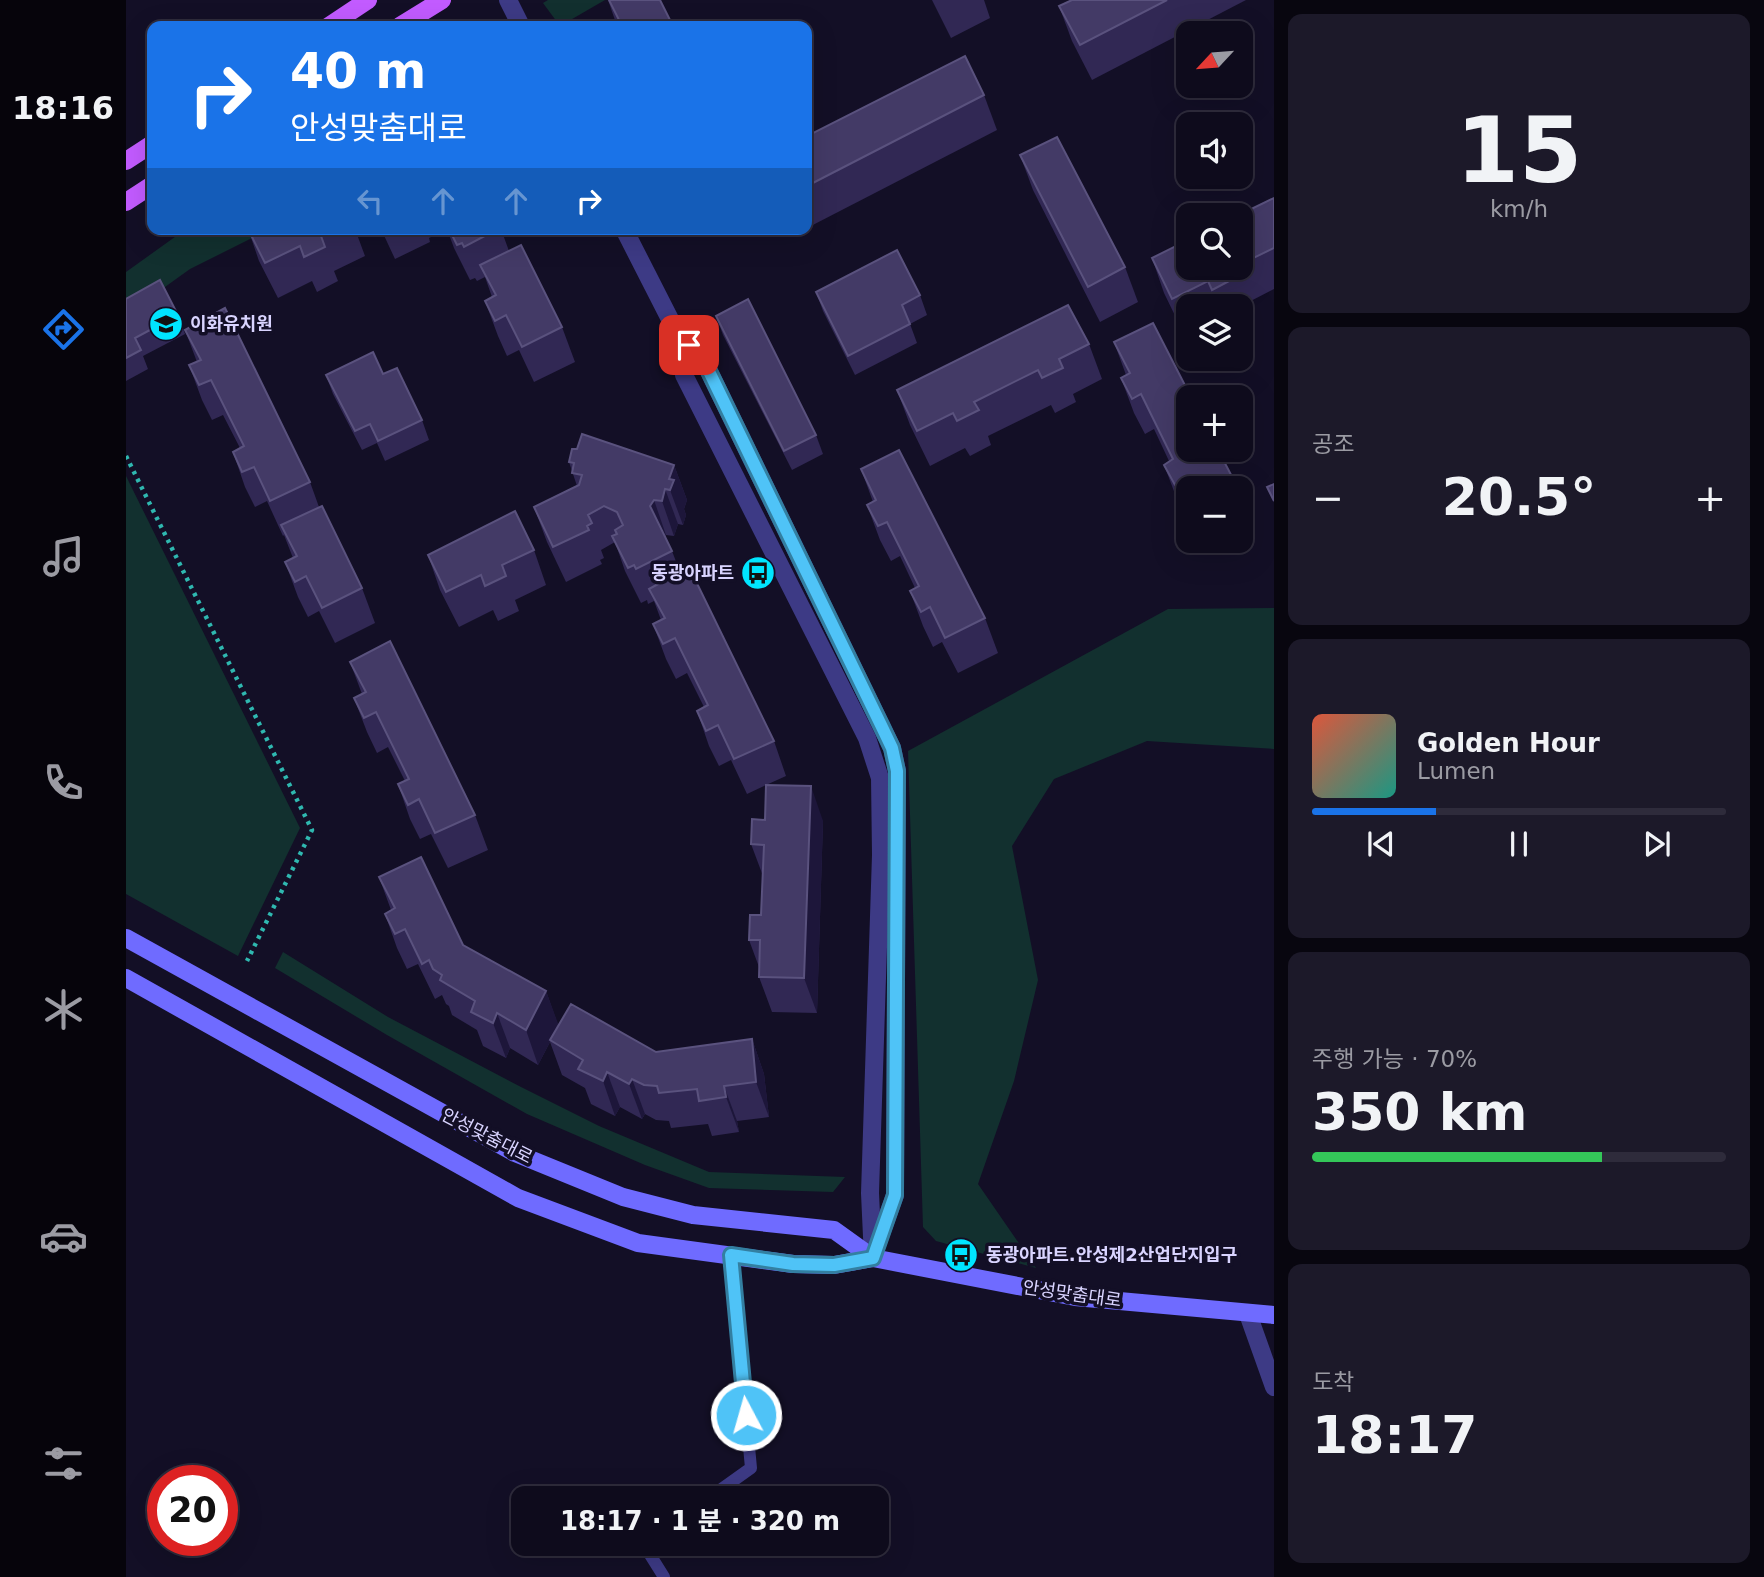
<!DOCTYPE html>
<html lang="ko">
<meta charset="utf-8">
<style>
body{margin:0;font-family:"DejaVu Sans","Noto Sans KR",sans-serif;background:#1c1929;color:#f1f3f6;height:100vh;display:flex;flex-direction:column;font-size:26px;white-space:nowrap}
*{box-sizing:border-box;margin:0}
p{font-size:23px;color:#9b9ba3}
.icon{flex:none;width:38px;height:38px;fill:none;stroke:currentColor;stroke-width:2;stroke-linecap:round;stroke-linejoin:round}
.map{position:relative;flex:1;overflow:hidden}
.panel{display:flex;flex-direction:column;gap:14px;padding:14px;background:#08060f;width:490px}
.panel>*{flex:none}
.banner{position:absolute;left:21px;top:21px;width:665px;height:214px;border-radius:14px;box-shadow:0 7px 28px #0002,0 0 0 2px #2e2b3b;background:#1a73e8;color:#fff;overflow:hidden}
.needle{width:46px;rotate:244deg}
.buttons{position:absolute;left:1050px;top:21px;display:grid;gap:14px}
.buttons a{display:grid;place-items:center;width:77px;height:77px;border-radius:14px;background:#0e0b1c;box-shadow:0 7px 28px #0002,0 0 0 2px #2e2b3b;font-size:35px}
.speed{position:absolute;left:21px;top:1465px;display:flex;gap:14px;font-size:35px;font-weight:700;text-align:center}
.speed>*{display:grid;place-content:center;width:91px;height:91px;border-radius:50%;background:#0e0b1c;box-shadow:0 7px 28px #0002,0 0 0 2px #2e2b3b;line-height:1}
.speed .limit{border:10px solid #d22;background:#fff;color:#111}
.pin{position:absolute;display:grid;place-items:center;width:60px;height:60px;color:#fff;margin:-30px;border-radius:14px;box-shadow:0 4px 10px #0006}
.me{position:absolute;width:77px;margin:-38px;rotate:354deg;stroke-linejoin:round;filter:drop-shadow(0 0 5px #0008)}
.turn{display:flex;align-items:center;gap:24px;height:147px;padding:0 28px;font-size:32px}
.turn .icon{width:91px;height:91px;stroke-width:2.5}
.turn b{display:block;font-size:49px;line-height:60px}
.lanes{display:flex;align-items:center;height:66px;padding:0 28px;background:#0003;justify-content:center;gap:35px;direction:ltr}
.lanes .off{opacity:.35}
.big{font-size:52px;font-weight:700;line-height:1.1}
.panel .card{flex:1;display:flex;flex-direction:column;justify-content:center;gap:10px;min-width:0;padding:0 24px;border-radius:14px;background:#1c1929}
.panel .dial{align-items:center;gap:0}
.dial b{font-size:91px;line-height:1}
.song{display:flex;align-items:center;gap:21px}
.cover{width:84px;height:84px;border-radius:10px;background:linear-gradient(135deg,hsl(10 70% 55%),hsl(170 70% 35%))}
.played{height:7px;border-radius:4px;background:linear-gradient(90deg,#1a73e8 30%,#2e2b3b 30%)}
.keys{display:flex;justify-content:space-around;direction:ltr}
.heat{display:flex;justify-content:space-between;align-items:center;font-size:38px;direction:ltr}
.charge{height:10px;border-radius:5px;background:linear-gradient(90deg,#34c759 70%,#2e2b3b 0)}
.trip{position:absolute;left:385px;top:1486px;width:378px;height:70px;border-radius:14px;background:#0e0b1c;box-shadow:0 7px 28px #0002,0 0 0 2px #2e2b3b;font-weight:700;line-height:70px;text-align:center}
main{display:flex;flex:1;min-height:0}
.tabs{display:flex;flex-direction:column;width:126px;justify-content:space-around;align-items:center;background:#06040b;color:#9b9ba3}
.tabs .icon{width:49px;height:49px}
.tabs .current{color:#1a73e8}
.tabs b{font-size:32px;color:#f1f3f6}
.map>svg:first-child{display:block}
</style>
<main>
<nav class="tabs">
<b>18:16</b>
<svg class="icon current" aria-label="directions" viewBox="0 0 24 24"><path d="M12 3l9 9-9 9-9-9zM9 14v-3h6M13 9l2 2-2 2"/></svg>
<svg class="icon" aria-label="music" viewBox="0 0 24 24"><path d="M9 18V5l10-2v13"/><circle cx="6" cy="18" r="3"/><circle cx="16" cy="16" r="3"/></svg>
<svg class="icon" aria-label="phone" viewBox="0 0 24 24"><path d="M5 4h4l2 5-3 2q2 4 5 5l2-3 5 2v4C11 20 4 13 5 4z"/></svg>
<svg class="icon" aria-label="climate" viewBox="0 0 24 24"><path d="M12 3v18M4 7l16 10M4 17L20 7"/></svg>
<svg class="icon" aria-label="car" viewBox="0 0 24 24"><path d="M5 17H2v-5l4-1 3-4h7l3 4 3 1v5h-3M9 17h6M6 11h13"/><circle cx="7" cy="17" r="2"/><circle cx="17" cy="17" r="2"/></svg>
<svg class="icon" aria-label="filters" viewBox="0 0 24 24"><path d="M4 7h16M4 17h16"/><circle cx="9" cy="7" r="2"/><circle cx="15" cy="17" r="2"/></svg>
</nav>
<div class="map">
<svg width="1148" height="1577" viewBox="0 0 1148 1577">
<rect width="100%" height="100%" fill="#130f26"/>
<g fill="#12302f">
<path d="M422,0h57l-45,26 -17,-23z"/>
<path d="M60,229h84l-80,40 -64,46v-43z"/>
<path d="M0,476l174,352 -62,128 -112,-62z"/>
<path d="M1148,608v141l-127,-8 -93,38 -42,67 26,134 -24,101 -36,103 58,84 -100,-27 -13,-14 -15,-476 260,-142z"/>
<path d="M157,952l105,65 133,70 78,39 110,46 136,5 -12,15 -124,-4 -64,-23 -118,-51 -140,-79 -112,-67z"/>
</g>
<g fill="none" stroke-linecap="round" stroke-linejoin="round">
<path stroke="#2fb8b0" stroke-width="4.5" stroke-dasharray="3.5 5" stroke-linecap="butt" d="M0,456l186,374 -65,131"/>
<g stroke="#3d3a85" stroke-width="12">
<path d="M583,1498l42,-30 -20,-213"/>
<path d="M521,1544l-3,1 20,32"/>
</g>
<g stroke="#3d3a85" stroke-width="18">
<path d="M382,0l13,26"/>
<path d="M498,229l52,102 8,44 183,363 13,40 1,77 -11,338 3,65"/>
<path d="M550,331l27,28 189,389 5,23 -2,424 -19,53"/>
<path d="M1122,1314l26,73"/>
</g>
<g stroke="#6f6bff" stroke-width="18">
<path d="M0,938l389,215 108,44 70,18 141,15 39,28"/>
<path d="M0,978l392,220 120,45 155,21 41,1 39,-7 202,39 199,18"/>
</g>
<g stroke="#c25bff" stroke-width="18">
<path d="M203,26l39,-26"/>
<path d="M274,26l42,-26"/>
<path d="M0,161l26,-17"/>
<path d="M0,202l26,-17"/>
</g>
</g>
<g fill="#312854">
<path d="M482,0h52l13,26h-56z"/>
<path d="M806,0h52l6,18 -39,20z"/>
<path d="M946,0h174l-154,80 -20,-39 -13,-35z"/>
<path d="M858,95l13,35 -190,98v-92z"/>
<path d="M894,155l105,112 13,35 -38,20 -67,-132z"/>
<path d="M1148,198v91l-31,16 3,9 -5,2v-10h-53v26l-4,2 -20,-41 -12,-35 36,10h53v-53z"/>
<path d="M122,229h107l10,27 -31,15 4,10 -21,11 -5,-11 -34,17 -19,-37z"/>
<path d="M255,229h50l2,7 -4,2 1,4 -35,17z"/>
<path d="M321,229h54l8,22 53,76 13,35 -41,20 -15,-32 -12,6 -9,-20 -13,-35 7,-4 -7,-20 -8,4 -2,-3 -5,2 -16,-32z"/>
<path d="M690,292l104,3 7,20 -17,9 7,19 -62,32 -32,-64z"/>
<path d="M0,299l52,16 7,19 -42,22 5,13 -22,12z"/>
<path d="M590,316l100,119 7,19 -31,16 -69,-135z"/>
<path d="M59,330l125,152 9,25 43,81 13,35 -40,20 -16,-32 -11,6 -10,-20 -13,-35 8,-4 -9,-23 -1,1 -16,-35 -12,6 -10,-20 -12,-35 7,-4 -17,-33 -11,5 -10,-20 -13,-35 8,-3z"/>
<path d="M988,342l74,146v32l-11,-21 -13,-34 5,-4 -15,-32 -9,5 -11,-21 -13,-35 5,-3z"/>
<path d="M963,344l13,35 -29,15 3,8 -21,11 -4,-8 -63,31 3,9 -21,11 -5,-8 -35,18 -20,-41 -13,-35z"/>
<path d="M257,374l39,46 7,20 -44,21 -8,-18 -15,7 -29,-56 -7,-19z"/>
<path d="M443,462l105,3 13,35 -3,9 2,6 -3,10 -5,-1 -4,12 -8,-1 -1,2 7,14 8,21 94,169 12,35 -20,9 57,36 -6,192 -45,-1 -13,-35v-10l-10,-27 12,-25 2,-39 -12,-32 14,-24 1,-35 -19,9 -16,-34 -12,6 -10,-20 -12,-35 7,-4 -17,-34 -11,6 -10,-20 -13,-35 8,-4 -7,-19 -6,3 -1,-4 -6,3 -16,-32 -10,-29 -14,8 3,8 -4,2 2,4 -36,18 -19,-40 -13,-35 43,-21z"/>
<path d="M735,469l124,149 13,35 -40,20 -16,-31 -9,5 -10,-21 -13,-35 5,-3 -15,-32 -9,5 -11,-21 -13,-35 6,-3z"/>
<path d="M1115,495l11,31 -11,6z"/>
<path d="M1083,541h13l-10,5z"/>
<path d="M408,550l12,35 -31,15 4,11 -21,10 -5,-11 -34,17 -19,-37 -12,-35z"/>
<path d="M224,662l125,153 13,35 -40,18 -17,-34 -11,5 -10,-20 -12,-35 7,-3 -17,-34 -11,6 -10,-21 -13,-34 8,-4z"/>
<path d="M253,877l84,68 83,46 12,34 98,27 96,-13 12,35 5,43 -32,4 2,11 -27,4 -4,-12 -37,4 -2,-7 -13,-1 -11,-6 -3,5 -22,-12 -5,9 -24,-12 -6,-16 -23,-13 -12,-33 -12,23 -28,-17 -4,10 -23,-12 -6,-16 -25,-15 -3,-9 -3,-2 -4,-9 -7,4 -17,-35 -11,5 -10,-21 -12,-34 6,-4z"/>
</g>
<g fill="#1d163a">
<path d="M548,465l13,35 -3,9 2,6 -3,10 -13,-35 -1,-11z"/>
<path d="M539,489l13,35 -4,12 -12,-35z"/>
<path d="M528,500l12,35 -3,6 -13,-35z"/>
<path d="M685,786l12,35 -6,192 -13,-35z"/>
<path d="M420,991l13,35 -9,14v2l-12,23 -12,-35z"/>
<path d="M371,1013l13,35 -4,10 -13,-35z"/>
<path d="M626,1039l12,35 5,43 -13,-35z"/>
<path d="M481,1072l13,35 -5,9 -12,-35z"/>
<path d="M506,1079l13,35 -3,5 -13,-35z"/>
<path d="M598,1086l13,35 2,11 -13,-35z"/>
</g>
<g fill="#433a66" stroke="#5a527e" stroke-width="2">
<path d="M483,0h51l13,26h-51z"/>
<path d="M946,0h95l-87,45 -21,-39z"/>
<path d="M839,56l19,39 -177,91v-50z"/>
<path d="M931,137l68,130 -37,20 -68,-132z"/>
<path d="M1148,198v50l-33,16v-49h-2z"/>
<path d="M122,229h87l-14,7 4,11 -21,10 -4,-11 -35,17z"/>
<path d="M323,229h49l-34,18 -2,-4 -5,2z"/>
<path d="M1062,240v28h46l-5,2 4,9 -21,11 -4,-9 -36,18 -20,-41z"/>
<path d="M395,245l41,82 -40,20 -16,-32 -11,6 -10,-20 11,-6 -16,-30z"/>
<path d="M771,250l23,45 -18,10 8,19 -62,32 -32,-64z"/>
<path d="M34,280l18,35 -43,23 6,12 -15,8v-59z"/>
<path d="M622,299l68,136 -32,16 -68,-135z"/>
<path d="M942,305l21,39 -30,15 4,9 -21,10 -4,-8 -64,32 5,8 -22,11 -4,-8 -36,18 -20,-41z"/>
<path d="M99,308l85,174 -40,19 -16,-34 -12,5 -9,-20 11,-6 -33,-66 -12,5 -10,-20 12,-5 -16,-30z"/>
<path d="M1027,323l38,74h-3v53h30l20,38h-50v1l-4,-9 -9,5 -11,-20 9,-6 -32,-65 -9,5 -11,-21 9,-5 -16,-31z"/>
<path d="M247,352l10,22 14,-6 25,52 -44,21 -8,-17 -15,7 -29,-56z"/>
<path d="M456,434l92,31 -5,14 5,1 -4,10 -5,-1 -3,12 -8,-1 -4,6 22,45 -36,18 -2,-4 -6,3 -16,-32 5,-2 -2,-4 8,-5 -6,-13 -13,-6 -16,9 4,8 -5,3 2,4 -36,17 -19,-40 45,-22 3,-10 -10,-2 2,-10 -5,-1 3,-13h5z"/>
<path d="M773,450l86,168 -40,20 -15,-31 -9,5 -11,-21 9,-5 -32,-64 -9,4 -11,-21 9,-5 -15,-31z"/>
<path d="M1148,484v17l-7,-14z"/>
<path d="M196,506l40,82 -40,20 -16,-32 -11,6 -10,-20 12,-6 -16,-31z"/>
<path d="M389,511l19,39 -32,15 4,11 -21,10 -4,-11 -35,17 -18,-37z"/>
<path d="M563,567l85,174 -40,18 -16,-34 -12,6 -9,-20 11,-6 -33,-67 -12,6 -10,-20 12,-6 -16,-29z"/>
<path d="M264,641l85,174 -40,18 -16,-34 -11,6 -10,-21 11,-5 -33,-67 -12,6 -10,-20 12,-6 -16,-30z"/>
<path d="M640,785l45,1 -7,192 -45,-1 1,-37h-11l1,-25h11l3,-70 -13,-1 1,-25 13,1z"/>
<path d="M295,857l42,88 83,46 -20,39 -29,-17 -4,10 -22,-11 4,-11 -35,-21 2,-5 -9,-6 -4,-9 -7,4 -17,-35 -10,5 -10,-20 10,-6 -16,-31z"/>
<path d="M445,1004l85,48 96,-13 4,43 -32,4 2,11 -27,4 -2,-12 -38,4 -2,-7 -13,-1 -12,-6 -3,5 -22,-12 -4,9 -25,-12 5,-9 -33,-20z"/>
</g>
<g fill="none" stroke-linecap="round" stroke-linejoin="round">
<g stroke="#337fa1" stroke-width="18">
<path id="route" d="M563,345l14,14 178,366 11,23 5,23 -2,424 -22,63 -39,7 -41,-1 -62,-9 15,160"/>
</g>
<use href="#route" stroke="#4fc3f7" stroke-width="12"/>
</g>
<defs>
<g id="school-disc" transform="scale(1.75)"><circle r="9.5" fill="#00e5ff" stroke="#130f26"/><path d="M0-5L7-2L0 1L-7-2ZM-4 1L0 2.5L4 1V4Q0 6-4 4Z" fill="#111"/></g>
<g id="bus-disc" transform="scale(1.75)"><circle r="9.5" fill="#00e5ff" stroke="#130f26"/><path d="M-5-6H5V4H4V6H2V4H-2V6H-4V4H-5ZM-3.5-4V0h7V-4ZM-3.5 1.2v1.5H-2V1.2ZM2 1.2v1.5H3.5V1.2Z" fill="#111"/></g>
</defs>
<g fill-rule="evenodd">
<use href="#school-disc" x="40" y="324"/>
<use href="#bus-disc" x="632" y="573"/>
<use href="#bus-disc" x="835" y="1255"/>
</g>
<g text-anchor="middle" stroke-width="7" stroke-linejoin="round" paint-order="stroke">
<g font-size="18" font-weight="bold" fill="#d9d4ff" stroke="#130f26" text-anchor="start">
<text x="64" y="330">이화유치원</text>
<text x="608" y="579" text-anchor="end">동광아파트</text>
<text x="860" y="1261">동광아파트.안성제2산업단지입구</text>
</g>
<g font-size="18" fill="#d9d4ff" stroke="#130f26">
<text transform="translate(361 1136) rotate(27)" y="6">안성맞춤대로</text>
<text transform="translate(946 1294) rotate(8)" y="6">안성맞춤대로</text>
</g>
</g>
</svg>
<div class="buttons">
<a><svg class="needle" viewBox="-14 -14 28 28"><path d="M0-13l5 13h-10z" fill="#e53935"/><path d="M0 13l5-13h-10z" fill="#9b9ba3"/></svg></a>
<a><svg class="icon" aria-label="sound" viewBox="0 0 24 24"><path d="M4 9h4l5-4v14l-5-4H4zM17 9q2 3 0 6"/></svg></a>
<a><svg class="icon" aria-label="search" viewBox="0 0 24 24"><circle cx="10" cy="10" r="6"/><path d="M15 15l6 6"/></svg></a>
<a><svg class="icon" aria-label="layers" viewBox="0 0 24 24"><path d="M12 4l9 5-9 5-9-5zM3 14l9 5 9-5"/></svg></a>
<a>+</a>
<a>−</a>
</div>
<div class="speed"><div class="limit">20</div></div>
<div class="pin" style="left:563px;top:345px;background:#d93025"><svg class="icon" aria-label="arrive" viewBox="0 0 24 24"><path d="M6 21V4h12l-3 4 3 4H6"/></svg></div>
<svg class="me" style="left:620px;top:1415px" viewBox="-20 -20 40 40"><circle r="17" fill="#4fc3f7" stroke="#fff" stroke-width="3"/><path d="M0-11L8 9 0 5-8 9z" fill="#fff"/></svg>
<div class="trip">18:17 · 1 분 · 320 m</div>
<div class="banner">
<div class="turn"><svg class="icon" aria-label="right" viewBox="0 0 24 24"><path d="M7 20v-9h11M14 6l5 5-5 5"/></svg><div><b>40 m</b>안성맞춤대로</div></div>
<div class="lanes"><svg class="icon off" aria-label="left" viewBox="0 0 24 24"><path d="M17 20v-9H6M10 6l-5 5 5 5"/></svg><svg class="icon off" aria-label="ahead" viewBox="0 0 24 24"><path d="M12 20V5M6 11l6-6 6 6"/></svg><svg class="icon off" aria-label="ahead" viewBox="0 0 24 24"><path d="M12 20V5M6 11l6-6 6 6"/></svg><svg class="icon" aria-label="right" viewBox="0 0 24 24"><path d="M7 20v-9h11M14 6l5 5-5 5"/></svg></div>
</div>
</div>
<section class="panel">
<div class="card dial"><b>15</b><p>km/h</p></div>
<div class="card"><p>공조</p>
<div class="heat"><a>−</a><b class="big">20.5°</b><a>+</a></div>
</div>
<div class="card">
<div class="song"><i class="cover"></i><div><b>Golden Hour</b><p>Lumen</p></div></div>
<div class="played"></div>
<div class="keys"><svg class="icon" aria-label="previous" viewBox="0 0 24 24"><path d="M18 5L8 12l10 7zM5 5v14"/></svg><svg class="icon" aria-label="pause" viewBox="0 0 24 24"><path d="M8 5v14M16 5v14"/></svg><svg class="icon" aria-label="next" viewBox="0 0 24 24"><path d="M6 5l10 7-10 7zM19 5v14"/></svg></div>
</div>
<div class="card"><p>주행 가능 · 70%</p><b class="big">350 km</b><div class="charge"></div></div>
<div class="card"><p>도착</p><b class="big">18:17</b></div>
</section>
</main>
